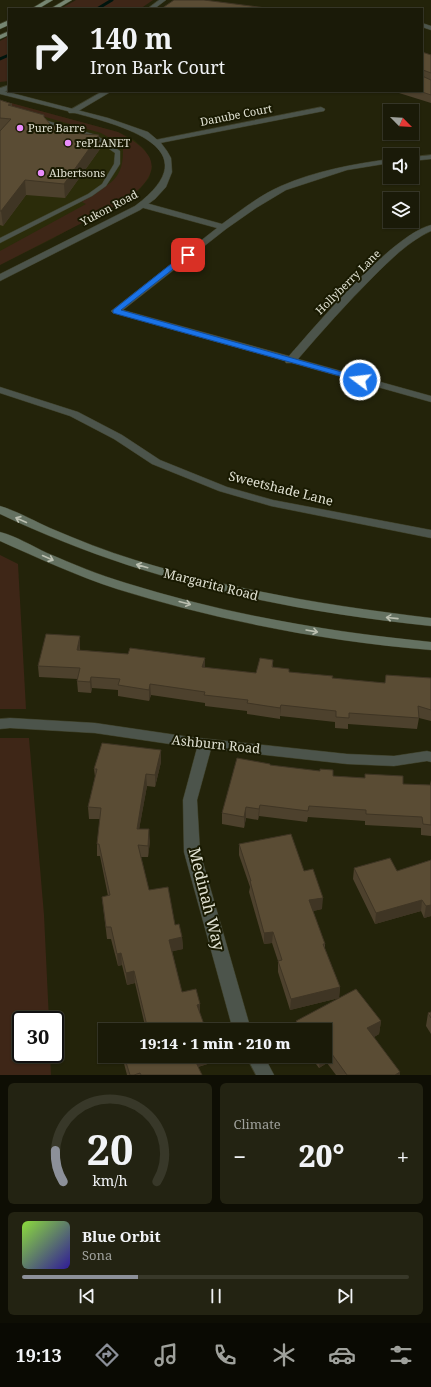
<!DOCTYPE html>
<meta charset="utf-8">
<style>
body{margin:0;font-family:"Noto Serif",serif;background:#232312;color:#f1f3f6;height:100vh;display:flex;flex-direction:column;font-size:15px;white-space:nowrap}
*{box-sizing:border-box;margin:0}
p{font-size:13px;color:#9fa19c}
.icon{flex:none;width:22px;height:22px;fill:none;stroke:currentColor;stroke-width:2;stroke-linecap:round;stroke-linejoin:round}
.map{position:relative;height:1075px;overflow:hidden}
.drawer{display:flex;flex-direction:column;gap:8px;padding:8px;background:#0e0e04;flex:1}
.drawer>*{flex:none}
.hud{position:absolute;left:8px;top:8px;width:415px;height:84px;border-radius:0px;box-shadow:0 1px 3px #0004,0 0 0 1px #383829;background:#1a1a08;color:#f1f3f6;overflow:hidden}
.needle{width:26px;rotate:114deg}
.fabs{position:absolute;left:383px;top:104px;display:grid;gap:8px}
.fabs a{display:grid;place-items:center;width:36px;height:36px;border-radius:0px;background:#1a1a08;box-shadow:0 1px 3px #0004,0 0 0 1px #383829;font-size:20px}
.speed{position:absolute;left:12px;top:1011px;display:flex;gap:8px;font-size:20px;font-weight:700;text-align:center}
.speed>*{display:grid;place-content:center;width:52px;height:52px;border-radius:50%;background:#1a1a08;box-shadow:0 1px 3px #0004,0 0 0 1px #383829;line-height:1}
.speed .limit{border:2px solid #111;border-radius:6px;background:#fff;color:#111}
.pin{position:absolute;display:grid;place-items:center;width:34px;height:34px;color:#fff;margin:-17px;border-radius:8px;box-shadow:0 2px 6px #0006}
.me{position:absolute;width:44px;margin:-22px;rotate:285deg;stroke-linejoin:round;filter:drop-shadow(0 0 3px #0008)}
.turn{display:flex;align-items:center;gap:14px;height:84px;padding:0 16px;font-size:18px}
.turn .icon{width:52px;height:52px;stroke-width:2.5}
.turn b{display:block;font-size:28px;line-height:34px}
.big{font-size:30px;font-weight:800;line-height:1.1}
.drawer .tile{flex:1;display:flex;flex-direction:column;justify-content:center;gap:6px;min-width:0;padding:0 14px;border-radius:6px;background:#232312}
.drawer .dial{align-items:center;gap:0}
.dial svg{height:104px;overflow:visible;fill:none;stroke:#383829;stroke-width:7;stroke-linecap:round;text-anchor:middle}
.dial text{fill:#f1f3f6;stroke:none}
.song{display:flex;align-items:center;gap:12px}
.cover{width:48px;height:48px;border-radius:6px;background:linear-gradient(135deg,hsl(90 70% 55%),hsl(250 70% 35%))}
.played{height:4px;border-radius:2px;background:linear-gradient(90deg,#8c9099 30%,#383829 30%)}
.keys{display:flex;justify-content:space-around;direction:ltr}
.heat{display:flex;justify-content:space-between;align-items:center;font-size:22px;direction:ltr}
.drawer .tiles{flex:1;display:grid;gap:8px;grid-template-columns:1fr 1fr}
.tile:last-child{grid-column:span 2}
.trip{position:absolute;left:98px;top:1023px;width:234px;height:40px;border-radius:0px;background:#1a1a08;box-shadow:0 1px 3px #0004,0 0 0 1px #383829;font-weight:800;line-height:40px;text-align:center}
.menu{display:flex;height:64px;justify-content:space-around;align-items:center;background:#0a0a03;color:#9fa19c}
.menu .icon{width:28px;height:28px}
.menu .selected{color:#8c9099}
.menu b{font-size:18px;color:#f1f3f6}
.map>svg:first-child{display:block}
</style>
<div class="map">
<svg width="431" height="1075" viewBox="0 0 431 1075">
<rect width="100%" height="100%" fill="#23230a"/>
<path fill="#2b2c0a" d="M0,100l118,32 16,8 10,9 6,10 2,9 -3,10 -10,12 -85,48 -54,27z"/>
<g fill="#3e2617">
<path d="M76,0h77l-13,9h-80z"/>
<path d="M9,36v45l-9,1v-41z"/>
<path d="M0,100l118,32c44,23 44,42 5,70l-123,63v-14l86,-47 -4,-2c22,-19 42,-16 41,-54l-8,-7 -14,-8 -101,-29z"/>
<path d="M0,555l18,9 8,145h-26z"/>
<path d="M0,738h29l15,177 5,105h-28v34h29l1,21h-51z"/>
</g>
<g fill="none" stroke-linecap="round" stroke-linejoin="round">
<g stroke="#00150e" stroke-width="3">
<path d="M97,9l15,-9"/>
<path d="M0,59l9,-4"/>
</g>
<g stroke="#3d3e26" stroke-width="1">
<path id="service" d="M34,117l62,18 24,16v13l-14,22 -14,10 -92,47v-5l88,-44 14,-10 12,-20 1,-11 -23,-16 -58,-18z"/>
</g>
<g stroke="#3d3e26" stroke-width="1">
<g id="minor">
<path d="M159,0h7l-12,9h-7z"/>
<path d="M422,23l9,3v4l-9,-3z"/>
<path d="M9,85v5l-9,3v-5z"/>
<path d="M103,91h9l-37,22h-6l-1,-2z"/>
<path d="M321,107l4,2 -1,2 -169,33 -4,-2 4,-2z"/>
<path d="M431,155v4l-19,2v-4z"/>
<path d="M390,159v4l-43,7 -61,20 -30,18 -30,21 -103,81 166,46c28,-32 103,-121 142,-131v6c-22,10 -41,29 -58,46 -26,26 -51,54 -75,82l133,37v6l-139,-39h-6l-1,-2 -172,-48 -2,-2 106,-83 -77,-21 -1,-2 1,-2h6l76,21c18,-13 38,-29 59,-38 34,-15 72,-22 109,-27z"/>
<path d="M0,387l78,25 44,23 38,25 67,27 46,13 158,30v8l-160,-32 -52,-15 -67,-27 -38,-25 -44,-23 -70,-23z"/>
<path d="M10,718l85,5 95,14 157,17 47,2 33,-5 4,1v10l-4,-1 -33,5 -47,-2 -136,-15 -14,51 3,52 51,178h-18l-49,-178 -1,-52 14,-52 -102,-15 -85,-5 -10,1v-10z"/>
<path d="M246,1056h18l10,19h-18z"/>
</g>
</g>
<g stroke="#3d3e26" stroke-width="1">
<path id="tertiary" d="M0,90l108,28 40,14 13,11 6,8 4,7 1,14 -6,15 -11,12 -15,11 -140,71v-7l135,-68c78,-58 -15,-81 -64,-94 -23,-6 -47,-12 -71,-18z"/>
</g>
<g stroke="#3d3e26" stroke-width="1">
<g id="secondary">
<path d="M0,506c17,5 34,15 50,22 28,12 56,23 85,32 97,30 195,46 296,58v8c-154,-17 -290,-45 -431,-112z"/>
<path d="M0,532c16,4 32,14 47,21 26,11 52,22 79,30 99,31 202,49 305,59v8c-107,-9 -211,-29 -314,-61 -40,-13 -79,-31 -117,-48z"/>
</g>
</g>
<g stroke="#3d3e26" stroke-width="1">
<g id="primary">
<path d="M46,0h7l-15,9h-7z"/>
<path d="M65,0h7l-15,9h-7z"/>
<path d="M9,20v5l-9,4v-5z"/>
<path d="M9,31v4l-9,4v-4z"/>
</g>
</g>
<use href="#service" fill="#4c544b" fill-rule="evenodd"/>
<use href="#minor" fill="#4c544b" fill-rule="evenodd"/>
<use href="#tertiary" fill="#4c544b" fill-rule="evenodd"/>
<use href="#secondary" fill="#647161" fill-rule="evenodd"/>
<use href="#primary" fill="#768672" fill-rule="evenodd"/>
</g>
<g fill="#4d412d">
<path d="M422,52l9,3v48l-32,-10v-2h23z"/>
<path d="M0,100l12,4v2l32,9v3l8,8 23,7 24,2 1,14 -35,49 -39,-3 -23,31 -3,-1z"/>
<path d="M80,636v14l48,4 77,4v10l51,5 17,-13v7l16,5 43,6 53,5 1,-8 45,3v43l-12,-3 -2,11 -69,-5v5l-13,-1v-6l-55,-6v3l-33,-5v-3l-42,-5v-3l-54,-8 -2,6 -31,-5v-6l-26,-2 -1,5 -13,-1 -1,-11v-2l-38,-2 -1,-11z"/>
<path d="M161,762l-6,25 -8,-1 -8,43 11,12 -2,16h-7l8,33 26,35 7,12 1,12 -11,2 10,41 18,12v10l6,16h-60l-11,-47 -8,2 -5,-20 -4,1 -7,-27h-4l-5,-42 6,-1 -8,-40h-3v-12l3,-25h-11l-1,-12 7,-30 -1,-8z"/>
<path d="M270,765l63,11 32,2v-4l38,10 27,1 1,-5v56l-10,-1v-7l-56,-3v-4l-57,-4 -1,5 -48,-6 -1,4 -12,-2 -2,10 -22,-4v-11z"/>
<path d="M239,844l65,27 18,38 -9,2 12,33v5l15,38 -1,11 -49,12 -12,-38v-11l-6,-18 -8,1 -15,-52 1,-5 -11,-32z"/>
<path d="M431,860v56l-7,2 -3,-7 -46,13 -22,-45 1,-11 43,3z"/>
<path d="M431,1012v22l-5,-8 2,-13z"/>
<path d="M296,1021h85l-2,13 -5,3 26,38h-64l-9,-12 -8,5 -9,-12h15v-26h-29z"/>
<path d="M122,1056h91l1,6 -16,5 4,8h-75z"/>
</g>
<g fill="#3f3524">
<path d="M75,128v14l-5,-9z"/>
<path d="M99,135l1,14 -35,49 -1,-14z"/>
<path d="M25,180l1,15 -23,31 -2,-15z"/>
<path d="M80,636v10l-3,14v-10z"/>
<path d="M205,658v11l-3,-2z"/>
<path d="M91,677l1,11 -1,5 -1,-11z"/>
<path d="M150,684l1,11 -2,6v-11z"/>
<path d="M281,705l-1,11v3v-11z"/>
<path d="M161,750v12l-6,25v-12z"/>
<path d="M146,774l1,12 -10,55v-12z"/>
<path d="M260,805l-1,11 -1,4 1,-11z"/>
<path d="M246,807v11l-2,10v-11z"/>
<path d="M149,829l1,12 -2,16v-11z"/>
<path d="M323,898l-1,11 -13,3v-12z"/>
<path d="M422,900l-1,11 -46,13 1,-11z"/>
<path d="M431,905v11l-7,2 2,-12z"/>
<path d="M273,932l-1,11 -8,1v-11z"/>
<path d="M182,937l1,12 -13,3 -1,-12z"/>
<path d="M121,953l1,12 -4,1 -1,-12z"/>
<path d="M134,971l1,12 -8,2 -1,-12z"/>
<path d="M340,987l-1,11 -49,12 1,-11z"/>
<path d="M200,1004v12l-3,-11z"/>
<path d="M381,1021l-2,13 -13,8 1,-14z"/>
<path d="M329,1050l-2,13 -8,5 1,-12h5v-5z"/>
<path d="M193,1056h20l1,6 -20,6z"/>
<path d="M400,1072v3h-5z"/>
</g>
<g fill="#5a4c34" stroke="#3f3524">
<path d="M174,0h30l70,9h-113z"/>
<path d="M422,52l9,3v18l-8,-3 -1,1z"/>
<path d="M422,76l9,4v15l-12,-4h3z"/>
<path d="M0,100l12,4 -4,1 36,10v2l8,9 23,2 -5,5 29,2 -35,49 -39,-4 -24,31h-1v-80l11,-12 -11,-1z"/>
<path d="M46,634l34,2 -3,14 51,4 2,-6 75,10 -3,9 54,6 4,-15 13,2 -1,7 17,2v3l44,4 -1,2 53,5 1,-8 45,3v32l-13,-4 1,12 -70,-5v5l-13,-1v-6l-55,-6 -1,3 -33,-5 1,-3 -44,-5 1,-3 -55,-8 -1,6 -31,-5 2,-6 -29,-2 -1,5 -13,-1 3,-13 -42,-2z"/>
<path d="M102,743l59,7 -6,25 -9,-1 -9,55h12l-1,17 -10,-1 11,45 19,-3 7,38 4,-1 3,13 -13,3 13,52 14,-3 4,15 -3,1 9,25h-58l-14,-59 -8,2 -5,-20 -4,1 -6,-27h-5l-4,-30 8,-2 -11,-51h-2l4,-36 -13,-1 9,-38h-3z"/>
<path d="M237,758l33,6v1l50,6v-2l13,1v6l32,2v-4l38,2v8l28,1v40l-8,-1 -1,-7 -56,-3v-4l-57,-4 -1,5 -48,-6 -1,4 -13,-2 -2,10 -22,-4z"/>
<path d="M291,834l13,37 9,-2 10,29 -14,2 16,44h-2l17,43 -49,12 -13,-38 4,-1 -9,-28 -9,1 -14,-52h1l-12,-37z"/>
<path d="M390,858l7,13 34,-11v45l-5,1 -4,-6 -46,13 -22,-45z"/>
<path d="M356,989l25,32 -14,7 33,44 -5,3h-48l-18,-25 -4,1v-21h-22l-7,-9z"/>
<path d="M431,1012v6l-3,-5z"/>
<path d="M124,1056h70h-1l9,19h-61l-1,-2 -6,2h-4z"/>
</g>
<defs><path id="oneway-shaft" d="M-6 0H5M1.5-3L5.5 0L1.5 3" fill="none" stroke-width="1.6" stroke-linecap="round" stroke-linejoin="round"/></defs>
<g stroke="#bbbfb0">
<use href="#oneway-shaft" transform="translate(21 520) rotate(-156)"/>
<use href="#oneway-shaft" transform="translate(48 558) rotate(24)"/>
<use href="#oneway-shaft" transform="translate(142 566) rotate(-164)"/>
<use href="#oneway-shaft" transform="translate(185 603) rotate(15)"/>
<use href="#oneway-shaft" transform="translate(392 618) rotate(-174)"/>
<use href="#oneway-shaft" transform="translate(312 631) rotate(10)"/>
</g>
<path fill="#1a73e8" stroke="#114b97" d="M185,253l6,2 -70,55 242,68v3h-5l-245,-68v-3z"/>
<g fill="#ea8dfc" stroke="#191a02" stroke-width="1.5">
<circle cx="20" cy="128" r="4"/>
<circle cx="68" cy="143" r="4"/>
<circle cx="41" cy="173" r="4"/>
</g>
<g text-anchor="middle" stroke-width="4" stroke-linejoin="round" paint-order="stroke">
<g font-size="11" fill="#e0e1d2" stroke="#191a02">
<text transform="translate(236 115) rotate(-11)" y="4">Danube Court</text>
<text transform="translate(109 208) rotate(-28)" y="4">Yukon Road</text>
<text transform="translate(348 282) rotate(-45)" y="4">Hollyberry Lane</text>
</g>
<g font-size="11" fill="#e0e1d2" stroke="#191a02" text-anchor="start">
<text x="28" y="132">Pure Barre</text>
<text x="76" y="147">rePLANET</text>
<text x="49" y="177">Albertsons</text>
</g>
<g font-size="13" fill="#e0e1d2" stroke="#191a02">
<text transform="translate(281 488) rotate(14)" y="5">Sweetshade Lane</text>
<text transform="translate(211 584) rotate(14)" y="5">Margarita Road</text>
<text transform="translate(216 744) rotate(6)" y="5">Ashburn Road</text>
</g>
<g font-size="16" fill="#e0e1d2" stroke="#191a02">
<text transform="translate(207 899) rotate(76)" y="6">Medinah Way</text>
</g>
</g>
</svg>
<div class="fabs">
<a><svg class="needle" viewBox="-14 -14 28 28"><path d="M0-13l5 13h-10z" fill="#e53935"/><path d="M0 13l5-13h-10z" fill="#9fa19c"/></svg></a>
<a><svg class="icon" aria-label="sound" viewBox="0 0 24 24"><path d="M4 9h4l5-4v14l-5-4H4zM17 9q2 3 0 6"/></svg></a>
<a><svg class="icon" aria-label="layers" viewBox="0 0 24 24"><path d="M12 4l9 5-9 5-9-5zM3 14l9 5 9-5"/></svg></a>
</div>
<div class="speed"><div class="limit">30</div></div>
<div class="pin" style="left:188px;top:255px;background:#d93025"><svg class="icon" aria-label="arrive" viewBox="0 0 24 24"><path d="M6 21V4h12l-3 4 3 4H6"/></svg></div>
<svg class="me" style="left:360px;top:380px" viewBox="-20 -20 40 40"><circle r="17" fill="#1a73e8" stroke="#fff" stroke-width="3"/><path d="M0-11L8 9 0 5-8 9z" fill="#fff"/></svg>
<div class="trip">19:14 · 1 min · 210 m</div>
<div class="hud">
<div class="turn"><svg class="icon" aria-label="right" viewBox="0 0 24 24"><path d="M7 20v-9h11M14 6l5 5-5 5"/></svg><div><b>140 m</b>Iron Bark Court</div></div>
</div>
</div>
<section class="drawer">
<div class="tiles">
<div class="tile dial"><svg viewBox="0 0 100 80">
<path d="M14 69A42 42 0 1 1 86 69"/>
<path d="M14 69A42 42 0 0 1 8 45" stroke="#8c9099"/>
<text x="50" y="56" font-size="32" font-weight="700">20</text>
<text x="50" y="72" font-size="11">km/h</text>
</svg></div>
<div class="tile"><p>Climate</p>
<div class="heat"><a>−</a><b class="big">20°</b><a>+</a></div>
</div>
<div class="tile">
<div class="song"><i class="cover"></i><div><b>Blue Orbit</b><p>Sona</p></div></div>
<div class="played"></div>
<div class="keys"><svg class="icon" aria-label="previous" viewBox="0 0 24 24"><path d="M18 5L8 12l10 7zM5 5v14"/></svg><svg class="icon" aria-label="pause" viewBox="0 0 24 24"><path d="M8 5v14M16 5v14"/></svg><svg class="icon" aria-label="next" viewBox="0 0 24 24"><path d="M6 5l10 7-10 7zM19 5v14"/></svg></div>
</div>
</div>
</section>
<nav class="menu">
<b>19:13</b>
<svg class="icon selected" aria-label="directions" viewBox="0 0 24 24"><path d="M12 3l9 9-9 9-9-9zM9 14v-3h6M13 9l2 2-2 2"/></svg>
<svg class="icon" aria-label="music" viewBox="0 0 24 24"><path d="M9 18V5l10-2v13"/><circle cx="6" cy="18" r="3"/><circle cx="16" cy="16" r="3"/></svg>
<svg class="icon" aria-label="phone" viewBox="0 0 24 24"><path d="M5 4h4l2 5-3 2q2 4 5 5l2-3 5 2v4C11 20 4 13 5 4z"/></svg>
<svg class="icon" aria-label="climate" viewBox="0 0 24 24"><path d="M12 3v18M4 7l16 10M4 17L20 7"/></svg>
<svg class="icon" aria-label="car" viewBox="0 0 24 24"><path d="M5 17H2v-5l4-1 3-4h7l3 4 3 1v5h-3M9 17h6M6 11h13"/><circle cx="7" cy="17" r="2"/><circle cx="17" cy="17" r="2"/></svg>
<svg class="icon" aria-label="filters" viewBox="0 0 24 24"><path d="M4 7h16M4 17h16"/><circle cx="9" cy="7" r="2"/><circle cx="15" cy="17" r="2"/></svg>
</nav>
